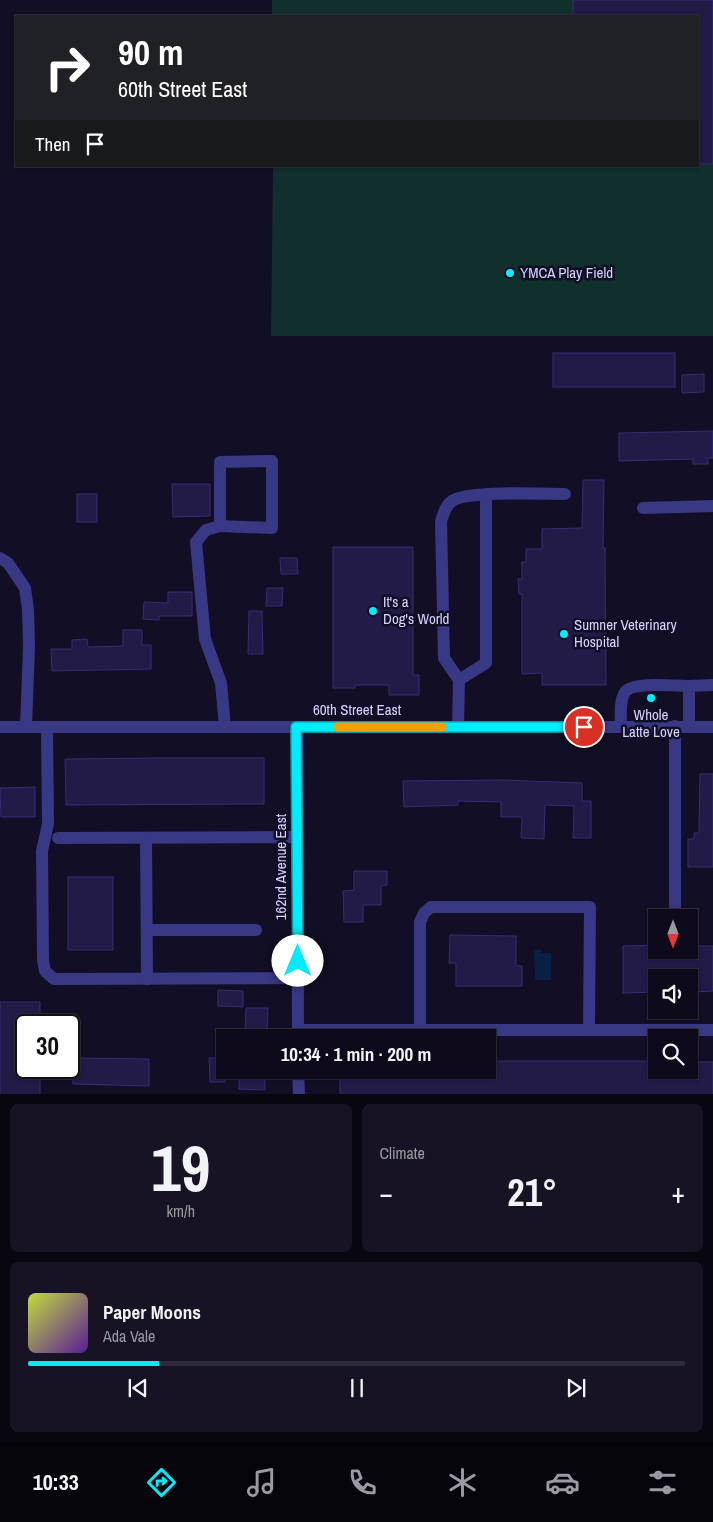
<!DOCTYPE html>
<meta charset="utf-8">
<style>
body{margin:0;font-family:"Archivo Narrow",sans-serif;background:#171325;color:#f1f3f6;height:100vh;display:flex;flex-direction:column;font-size:19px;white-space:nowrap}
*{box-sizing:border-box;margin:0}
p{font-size:16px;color:#9b9aa3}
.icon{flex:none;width:28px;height:28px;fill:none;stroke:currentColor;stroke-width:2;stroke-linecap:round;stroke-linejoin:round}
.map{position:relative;height:1094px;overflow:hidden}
.sheet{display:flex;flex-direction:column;gap:10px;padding:10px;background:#08060f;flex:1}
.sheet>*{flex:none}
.guide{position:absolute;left:15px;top:15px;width:684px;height:152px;border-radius:0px;box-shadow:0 1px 4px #0004,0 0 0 1px #2e2b3b;background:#202124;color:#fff;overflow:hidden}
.needle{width:32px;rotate:180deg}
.tools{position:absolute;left:648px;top:909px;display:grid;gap:10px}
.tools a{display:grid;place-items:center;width:50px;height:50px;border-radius:0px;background:#0e0a1c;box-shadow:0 1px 4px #0004,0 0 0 1px #2e2b3b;font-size:25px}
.speed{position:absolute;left:15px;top:1014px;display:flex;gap:10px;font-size:25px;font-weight:700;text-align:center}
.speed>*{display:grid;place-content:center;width:65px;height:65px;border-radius:50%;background:#0e0a1c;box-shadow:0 1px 4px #0004,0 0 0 1px #2e2b3b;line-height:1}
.speed .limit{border:2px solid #111;border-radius:8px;background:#fff;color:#111}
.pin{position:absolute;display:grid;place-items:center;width:42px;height:42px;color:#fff;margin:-21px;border:2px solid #fff;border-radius:50%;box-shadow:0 1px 5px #0007}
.me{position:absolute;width:55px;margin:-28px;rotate:0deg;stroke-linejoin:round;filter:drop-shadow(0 0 4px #0008)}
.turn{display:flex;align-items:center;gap:18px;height:105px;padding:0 20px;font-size:22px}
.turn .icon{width:65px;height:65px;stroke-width:2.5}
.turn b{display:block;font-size:35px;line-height:42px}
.then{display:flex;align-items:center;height:48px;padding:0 20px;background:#0003;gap:10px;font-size:19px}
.big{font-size:38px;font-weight:700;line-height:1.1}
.sheet .card{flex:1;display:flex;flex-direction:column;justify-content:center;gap:8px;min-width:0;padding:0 18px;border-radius:8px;background:#171325}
.sheet .dial{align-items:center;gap:0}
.dial b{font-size:65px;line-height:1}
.song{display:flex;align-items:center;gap:15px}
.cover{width:60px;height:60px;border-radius:8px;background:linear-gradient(135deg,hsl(70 70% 55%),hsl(270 70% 35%))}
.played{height:5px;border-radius:2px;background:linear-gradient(90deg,#00ecfe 20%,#2e2b3b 20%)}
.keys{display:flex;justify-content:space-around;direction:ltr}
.heat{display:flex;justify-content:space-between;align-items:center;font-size:28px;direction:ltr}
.sheet .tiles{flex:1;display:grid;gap:10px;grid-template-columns:1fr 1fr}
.card:last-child{grid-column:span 2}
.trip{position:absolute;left:216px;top:1029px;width:280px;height:50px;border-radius:0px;background:#0e0a1c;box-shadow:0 1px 4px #0004,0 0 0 1px #2e2b3b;font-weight:700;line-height:50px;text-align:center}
.menu{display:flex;height:80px;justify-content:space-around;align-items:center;background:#06040b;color:#9b9aa3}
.menu .icon{width:35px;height:35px}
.menu .active{color:#00ecfe}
.menu b{font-size:22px;color:#f1f3f6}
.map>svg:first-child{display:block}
</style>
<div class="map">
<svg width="713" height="1095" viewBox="0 0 713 1095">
<rect width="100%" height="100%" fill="#120e25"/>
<path fill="#112f2d" d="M272,0h441v336h-442l2,-170h425v-150h-426z"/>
<path fill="#092044" d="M541,950v3h10v27h-16l-1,-30z"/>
<g fill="#221a47" stroke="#382c73">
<path d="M573,0h140v164h-15v-148h-125z"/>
<rect x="553" y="353" width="122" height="34"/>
<path d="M704,374v18l-22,1v-18z"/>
<path d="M713,431v27h-5v6h-15v-5l-74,2v-28z"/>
<path d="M583,480h21l-1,68h2l1,137h-64v-12l-20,1v-80h-3l-1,-15h4v-17h4v-13h16v-20l40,-1z"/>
<path d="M172,484h38v32l-37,1z"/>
<rect x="77" y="494" width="20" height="28"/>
<path d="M333,547h80v128h6v20h-30v-10h-34v3h-22z"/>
<path d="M280,558h17l1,16h-17z"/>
<path d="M267,588h16l-1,18h-16z"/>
<path d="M168,592h24v24h-33v4l-16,-1 1,-17 24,1z"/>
<path d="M249,611h13l1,43h-15z"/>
<path d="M123,630h19v15h9v24l-99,2 -1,-22h21v-9l15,-1 1,8 35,-1z"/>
<path d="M157,758h107v46l-198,1 -1,-46z"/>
<path d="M700,774h13v93h-25v-28h6v-6h5z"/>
<path d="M502,780l80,3v18h9v37h-18l1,-32 -29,-1 -1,34 -23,-1 1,-21h-21v-15l-43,-1v4l-54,2 -1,-26z"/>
<path d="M35,787v30h-34l-1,-29z"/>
<path d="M354,871h33v14l-6,1v19h-18v17h-19l-1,-31 11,-1z"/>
<rect x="68" y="877" width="45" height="73"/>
<path d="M450,935l66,1v30h6v20h-66v-23h-7z"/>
<path d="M656,945v5h39v-4h18v45l-18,1v-14h-39v14l-33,1v-47z"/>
<path d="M218,990l25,1v16l-25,-1z"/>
<path d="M0,1002h40v23h-14v43h14v27h-40z"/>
<path d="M246,1008h22l-1,27 -22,-1z"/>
<path d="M73,1058l76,1v27l-76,-2z"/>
<path d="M209,1058h16v24h-15z"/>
<path d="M488,1061h168v9h33v-8h24v33h-373v-25h148z"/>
<path d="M239,1070h26v20l-26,-1z"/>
</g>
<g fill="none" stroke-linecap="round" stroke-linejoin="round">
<g stroke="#393885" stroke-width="12">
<path d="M643,508l70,-2"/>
<path d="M220,526v-64l52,-1v67l-52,-2 -14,4 -10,12 9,97 16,44 4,44"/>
<path d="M0,558l8,5 17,25 3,22 1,36 -3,81"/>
<path d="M459,680l27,-17v-169"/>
<path d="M675,726v188"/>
<path d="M0,727h713"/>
<path d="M47,727l1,97 -6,27 1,109 2,11 9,8 244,-1"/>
<path d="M297,727l1,310"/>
<path d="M458,727l1,-47 -15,-22 -3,-137c3,-8 4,-15 11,-20 15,-11 91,-7 113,-7"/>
<path d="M621,727c0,-10 -2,-26 4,-35 8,-11 50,-6 64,-6"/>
<path d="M689,727v-41l24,-1"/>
<path d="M58,838l239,-1"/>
<path d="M146,839l1,140"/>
<path d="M147,930h109"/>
<path d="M298,1030h415"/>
<path d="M420,1030v-108l4,-9 7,-6h159l-1,123"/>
<path d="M298,1070l1,25"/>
</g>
</g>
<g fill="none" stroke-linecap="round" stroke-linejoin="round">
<g stroke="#0099a5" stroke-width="12">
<path id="route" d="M298,961l-2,-234h288"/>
</g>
<use href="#route" stroke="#00ecfe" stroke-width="9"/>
<path stroke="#f59e0b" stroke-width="9" d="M338,727h104"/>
</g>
<g fill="#00ecfe" stroke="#120e25" stroke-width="2">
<circle cx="510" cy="273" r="5"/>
<circle cx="373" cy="611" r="5"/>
<circle cx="564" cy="634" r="5"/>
<circle cx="651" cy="698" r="5"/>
</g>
<g text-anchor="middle" stroke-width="5" stroke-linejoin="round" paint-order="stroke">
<g font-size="15" fill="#d6d3ff" stroke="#120e25" text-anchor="start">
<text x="520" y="278">YMCA Play Field</text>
<text x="383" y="607">It's a<tspan x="383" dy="17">Dog's World</tspan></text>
<text x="574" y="630">Sumner Veterinary<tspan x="574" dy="17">Hospital</tspan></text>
<text x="651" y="720" text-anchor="middle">Whole<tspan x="651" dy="17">Latte Love</tspan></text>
</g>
<g font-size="15" fill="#d6d3ff" stroke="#120e25">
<text x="357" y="715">60th Street East</text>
<text transform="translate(281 867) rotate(-90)" y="5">162nd Avenue East</text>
</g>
</g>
</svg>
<div class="tools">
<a><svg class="needle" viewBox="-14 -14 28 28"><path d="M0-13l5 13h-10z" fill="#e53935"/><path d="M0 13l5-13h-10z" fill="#9b9aa3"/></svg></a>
<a><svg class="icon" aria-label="sound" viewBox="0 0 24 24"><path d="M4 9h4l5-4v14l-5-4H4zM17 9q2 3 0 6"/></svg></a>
<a><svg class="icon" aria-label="search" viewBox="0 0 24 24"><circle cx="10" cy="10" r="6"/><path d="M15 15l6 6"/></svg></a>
</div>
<div class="speed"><div class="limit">30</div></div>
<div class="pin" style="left:584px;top:727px;background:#d93025"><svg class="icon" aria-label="arrive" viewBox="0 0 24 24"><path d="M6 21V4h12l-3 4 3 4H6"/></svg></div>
<svg class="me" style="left:298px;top:961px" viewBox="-20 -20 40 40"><circle r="19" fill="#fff"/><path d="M0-13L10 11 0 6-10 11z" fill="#00ecfe"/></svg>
<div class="trip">10:34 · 1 min · 200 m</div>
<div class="guide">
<div class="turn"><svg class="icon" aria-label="right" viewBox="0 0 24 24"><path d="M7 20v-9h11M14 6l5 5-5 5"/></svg><div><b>90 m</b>60th Street East</div></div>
<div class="then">Then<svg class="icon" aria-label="arrive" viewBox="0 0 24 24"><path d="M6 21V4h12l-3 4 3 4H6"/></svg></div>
</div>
</div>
<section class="sheet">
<div class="tiles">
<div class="card dial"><b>19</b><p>km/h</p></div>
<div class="card"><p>Climate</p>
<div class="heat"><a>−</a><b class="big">21°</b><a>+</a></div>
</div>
<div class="card">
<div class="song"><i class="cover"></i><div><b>Paper Moons</b><p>Ada Vale</p></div></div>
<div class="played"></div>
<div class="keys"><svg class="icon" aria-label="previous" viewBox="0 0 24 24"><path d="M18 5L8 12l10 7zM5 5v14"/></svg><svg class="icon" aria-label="pause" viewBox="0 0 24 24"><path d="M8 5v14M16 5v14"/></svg><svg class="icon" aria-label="next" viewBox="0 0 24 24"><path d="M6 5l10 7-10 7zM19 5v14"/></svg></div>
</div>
</div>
</section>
<nav class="menu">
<b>10:33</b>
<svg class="icon active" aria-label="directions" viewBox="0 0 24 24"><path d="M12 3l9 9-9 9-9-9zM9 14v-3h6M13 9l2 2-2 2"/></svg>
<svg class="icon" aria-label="music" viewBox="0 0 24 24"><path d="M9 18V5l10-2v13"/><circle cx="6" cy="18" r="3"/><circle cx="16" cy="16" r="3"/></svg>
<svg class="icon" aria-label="phone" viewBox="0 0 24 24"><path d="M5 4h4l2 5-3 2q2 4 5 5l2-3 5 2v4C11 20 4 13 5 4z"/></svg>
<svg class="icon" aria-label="climate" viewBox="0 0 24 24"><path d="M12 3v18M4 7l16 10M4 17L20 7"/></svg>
<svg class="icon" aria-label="car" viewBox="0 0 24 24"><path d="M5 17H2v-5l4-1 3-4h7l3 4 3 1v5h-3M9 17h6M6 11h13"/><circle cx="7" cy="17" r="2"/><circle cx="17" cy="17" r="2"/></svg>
<svg class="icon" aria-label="filters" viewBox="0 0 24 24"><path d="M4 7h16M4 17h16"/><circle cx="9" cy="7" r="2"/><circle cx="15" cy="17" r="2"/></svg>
</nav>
